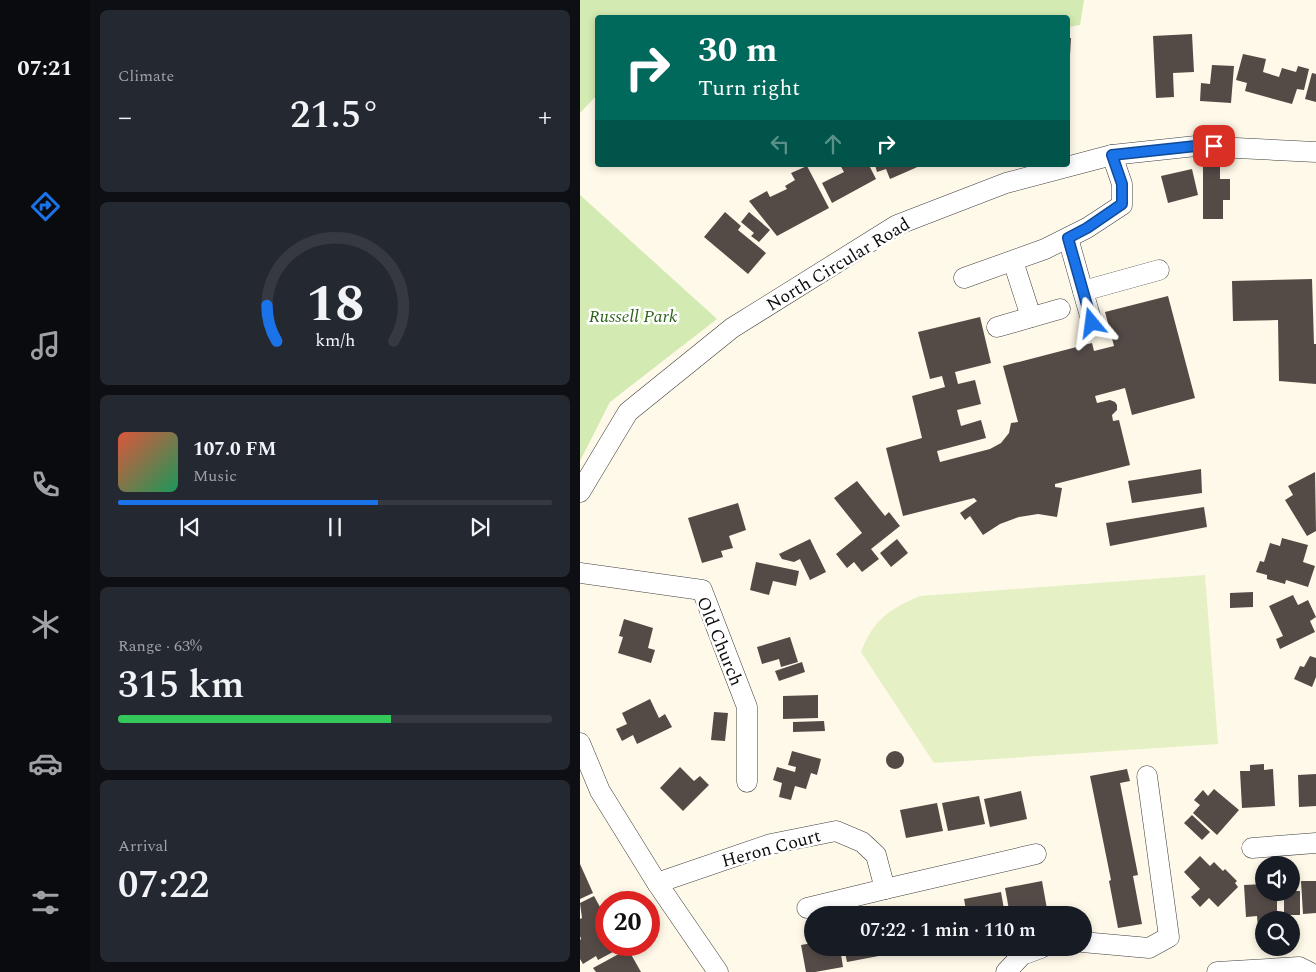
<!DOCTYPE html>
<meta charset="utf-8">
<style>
body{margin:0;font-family:Spectral,serif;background:#242831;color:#f1f3f6;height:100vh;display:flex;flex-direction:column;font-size:19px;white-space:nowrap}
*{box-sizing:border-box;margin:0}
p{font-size:16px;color:#9ea1a6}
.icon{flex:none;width:28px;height:28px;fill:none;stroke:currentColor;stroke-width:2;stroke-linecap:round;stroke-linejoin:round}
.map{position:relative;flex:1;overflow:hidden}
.drawer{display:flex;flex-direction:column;gap:10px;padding:10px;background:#0d0f14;width:490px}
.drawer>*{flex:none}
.hud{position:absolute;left:15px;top:15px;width:475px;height:152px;border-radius:5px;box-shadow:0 2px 8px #0003;background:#00695c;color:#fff;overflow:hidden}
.controls{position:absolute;left:675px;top:856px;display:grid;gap:10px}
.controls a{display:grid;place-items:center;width:45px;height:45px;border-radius:50%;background:#171b24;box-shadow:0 2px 8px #0003;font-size:25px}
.speed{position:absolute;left:15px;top:891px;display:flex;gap:10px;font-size:25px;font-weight:700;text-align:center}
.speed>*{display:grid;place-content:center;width:65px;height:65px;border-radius:50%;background:#171b24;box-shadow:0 2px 8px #0003;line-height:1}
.speed .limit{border:8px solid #d22;background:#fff;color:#111}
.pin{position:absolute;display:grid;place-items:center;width:42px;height:42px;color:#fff;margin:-21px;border-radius:10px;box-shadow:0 2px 8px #0006}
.me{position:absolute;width:55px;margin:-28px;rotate:344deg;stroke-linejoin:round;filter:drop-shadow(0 0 4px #0008)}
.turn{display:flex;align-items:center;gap:18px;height:105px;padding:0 20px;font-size:22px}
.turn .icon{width:65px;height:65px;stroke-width:2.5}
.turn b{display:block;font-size:35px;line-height:42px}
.lanes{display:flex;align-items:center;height:48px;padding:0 20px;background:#0003;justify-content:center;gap:25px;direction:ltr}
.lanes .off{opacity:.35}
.big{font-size:38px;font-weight:600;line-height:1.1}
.drawer .tile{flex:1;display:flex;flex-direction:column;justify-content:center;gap:8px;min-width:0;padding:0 18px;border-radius:8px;background:#242831}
.drawer .dial{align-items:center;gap:0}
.dial svg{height:130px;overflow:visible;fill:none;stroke:#363941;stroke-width:7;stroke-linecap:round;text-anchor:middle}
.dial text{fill:#f1f3f6;stroke:none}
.song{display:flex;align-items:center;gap:15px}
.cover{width:60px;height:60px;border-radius:8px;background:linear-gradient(135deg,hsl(10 70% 55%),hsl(150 70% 35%))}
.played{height:5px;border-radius:2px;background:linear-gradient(90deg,#1a73e8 60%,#363941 60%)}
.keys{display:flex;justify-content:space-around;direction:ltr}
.heat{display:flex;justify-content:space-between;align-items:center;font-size:28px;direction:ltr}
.charge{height:8px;border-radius:4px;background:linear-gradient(90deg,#34c759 63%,#363941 0)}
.trip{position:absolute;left:224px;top:906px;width:288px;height:50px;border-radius:25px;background:#171b24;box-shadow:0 2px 8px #0003;font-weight:600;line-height:50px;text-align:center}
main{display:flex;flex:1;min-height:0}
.tab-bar{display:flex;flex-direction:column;width:90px;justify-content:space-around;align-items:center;background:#090b0e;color:#9ea1a6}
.tab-bar .icon{width:35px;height:35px}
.tab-bar .current{color:#1a73e8}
.tab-bar b{font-size:22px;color:#f1f3f6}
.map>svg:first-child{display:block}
</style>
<main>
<nav class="tab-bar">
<b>07:21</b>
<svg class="icon current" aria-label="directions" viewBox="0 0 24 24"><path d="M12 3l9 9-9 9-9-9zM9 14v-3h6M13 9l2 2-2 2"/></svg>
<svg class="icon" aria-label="music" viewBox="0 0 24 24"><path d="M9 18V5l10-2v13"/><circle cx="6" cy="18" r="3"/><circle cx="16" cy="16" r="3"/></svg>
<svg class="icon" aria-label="phone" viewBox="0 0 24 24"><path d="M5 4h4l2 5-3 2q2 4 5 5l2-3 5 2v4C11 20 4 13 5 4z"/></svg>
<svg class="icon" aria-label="climate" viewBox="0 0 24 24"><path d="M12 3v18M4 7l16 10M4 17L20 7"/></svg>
<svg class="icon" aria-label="car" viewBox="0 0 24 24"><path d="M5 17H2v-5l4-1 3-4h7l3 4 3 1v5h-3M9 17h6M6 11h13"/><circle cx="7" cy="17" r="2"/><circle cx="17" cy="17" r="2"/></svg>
<svg class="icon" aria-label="filters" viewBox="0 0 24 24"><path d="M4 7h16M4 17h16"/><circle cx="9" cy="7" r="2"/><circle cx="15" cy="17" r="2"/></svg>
</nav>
<section class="drawer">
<div class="tile"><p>Climate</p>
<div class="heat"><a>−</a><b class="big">21.5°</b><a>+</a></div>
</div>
<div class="tile dial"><svg viewBox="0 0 100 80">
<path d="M14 69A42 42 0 1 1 86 69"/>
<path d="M14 69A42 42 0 0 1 8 47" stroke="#1a73e8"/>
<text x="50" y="56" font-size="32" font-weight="700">18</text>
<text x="50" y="72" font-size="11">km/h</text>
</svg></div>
<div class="tile">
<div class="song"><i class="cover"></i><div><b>107.0 FM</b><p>Music</p></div></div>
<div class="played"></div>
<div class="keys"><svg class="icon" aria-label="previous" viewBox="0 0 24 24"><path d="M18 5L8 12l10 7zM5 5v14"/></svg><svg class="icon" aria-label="pause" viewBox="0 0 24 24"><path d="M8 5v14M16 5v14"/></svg><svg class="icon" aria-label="next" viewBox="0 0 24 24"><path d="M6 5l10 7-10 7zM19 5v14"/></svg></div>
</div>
<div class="tile"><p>Range · 63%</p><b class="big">315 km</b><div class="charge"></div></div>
<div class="tile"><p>Arrival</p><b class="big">07:22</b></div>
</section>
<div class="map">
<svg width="736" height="972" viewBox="0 0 736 972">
<rect width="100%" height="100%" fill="#fff9e9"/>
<g fill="#d3eab2">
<path d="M0,0h504l-4,25 -12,2v-9h-470l-1,77 -17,18z"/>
<path d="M0,195l137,124 -107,83 -30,59z"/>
</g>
<path fill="#e5f1c4" d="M625,575l13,169 -284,19 -73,-111c12,-32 28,-43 59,-56z"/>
<g fill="#544b47">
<path d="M612,34l2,38 -21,1 1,24 -18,1 -3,-62z"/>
<path d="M488,38h3l-1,17h-2z"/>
<path d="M663,54l23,5 -3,13 16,5 3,-9 14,4 2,-6 11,3 -5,21 -7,-1 -5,15 -47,-13 2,-8 -11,-3z"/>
<path d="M632,65l22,1 -3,37 -31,-2 1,-18 9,1z"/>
<path d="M732,73l4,1v28l-11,-3z"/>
<path d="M623,163h17v16h10v21h-7v19h-20z"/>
<path d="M260,165h29l7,14 -44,24 -10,-20 22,-11z"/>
<path d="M295,165h47l-32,14 -4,-10 -9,3z"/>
<path d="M227,166l22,42 -52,28 -28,-35 18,-10 3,6 17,-8 -2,-3 10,-6 -4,-7z"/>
<path d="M612,169l6,26 -30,8 -7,-27z"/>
<path d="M145,212l16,14 -3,4 28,23 -18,21 -44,-37z"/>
<path d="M169,212l21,18 -11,12 -8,-6 3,-3 -13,-11z"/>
<path d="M732,279l2,65h2v40l-37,-3 -1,-61 -45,1 -1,-40z"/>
<path d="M588,296l27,102 -63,17 -7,-27 -30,8 2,7 13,-3 5,2 2,3v5l-5,5 1,6 6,-1 11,45 -75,19v3l7,1 -5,29 -19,-3 -19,3 -19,7 -17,11 -13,-19 -5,4 -5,-7 17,-12 -3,-3 -71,18 -17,-68 36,-10 -10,-42 33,-9 -3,-11 -12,3 -12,-47 62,-15 11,46 -36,9 3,12 17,-4 6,24 -24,6 4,16 20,-6 5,18 -49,13 3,11 50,-13 11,-6 8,-10 2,-10 7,-1 -15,-56 89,-23 2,8 20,-5 -9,-34z"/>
<path d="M621,469l1,24 -70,10 -4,-22z"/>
<path d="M735,472l1,59 -9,5 -22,-36 8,-5 -5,-9z"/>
<path d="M277,481l28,35 4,-4 11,14 -29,23 8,10 -17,13 -8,-10 -7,6 -11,-14 26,-21 -28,-35z"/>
<path d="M158,503l8,27 -17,6 4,12 -12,3 2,6 -21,6 -14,-45z"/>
<path d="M624,507l3,20 -97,19 -4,-23z"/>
<path d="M702,538l26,7 -5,17 12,4 -7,21 -22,-7 -1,4 -18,-5v-4l-11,-3 4,-11 4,1 6,-19 10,3z"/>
<path d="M230,539l16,33 -16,8 -10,-21 -6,3 -12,-3 -3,-5z"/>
<path d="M317,539l11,14 -17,14 -11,-14z"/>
<path d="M176,562l43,9 -3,15 -23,-5 -4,14 -19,-5z"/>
<path d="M673,592v15l-23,1v-15z"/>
<path d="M713,595l5,10 10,-5 8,17 -6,4 5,11 -35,17 -4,-10 7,-3 -14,-30z"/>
<path d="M44,619l29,9 -5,20 7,2 -4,13 -33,-10 5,-16 -4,-1z"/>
<path d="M210,637l8,25 -17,5 -2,-8 -17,5 -5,-17z"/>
<path d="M730,656l6,2v19l-4,10 -18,-8 6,-13 4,1z"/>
<path d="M222,662l3,10 -26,9 -4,-10z"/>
<path d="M238,695v23l-35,1v-23z"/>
<path d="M70,699l9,19 6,-4 7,13 -35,17 -4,-9 -11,6 -6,-12 11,-5 -5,-11z"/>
<path d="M134,712l14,1 -3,28 -14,-1z"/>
<path d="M244,721l1,10 -32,1v-10z"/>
<circle cx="315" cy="760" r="9"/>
<path d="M212,751l29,8 -4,16 -6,-2 -5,16 -11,-3 -4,14 -12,-3 3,-14 -9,-3 4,-13 18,5 1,-5 -8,-2z"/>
<path d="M684,764v6l9,-1 2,37 -33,2 -2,-37h10v-6z"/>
<path d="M100,767l14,14 6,-5 9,9 -26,26 -23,-23z"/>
<path d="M547,769l3,12 -10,2 18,92 -5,1 9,48 -24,4 -9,-47 2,-1 -21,-104z"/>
<path d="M736,774v32l-17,1 -1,-32z"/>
<path d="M634,789l25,21 -22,25 -24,-22 7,-8 -6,-5 9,-10 5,6z"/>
<path d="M441,791l6,28 -37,8 -6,-28z"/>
<path d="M399,796l6,28 -37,7 -6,-28z"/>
<path d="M357,803l6,28 -37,7 -6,-28z"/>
<path d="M612,815l18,17 -8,8 -18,-17z"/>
<path d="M620,856l10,10 4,-4 9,9 2,-2 12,12 -2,2 3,4 -20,20 -9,-9 -9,9 -9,-10 9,-8 -16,-17z"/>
<path d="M0,864l13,29 -13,6z"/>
<path d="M462,881l5,28 -37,6 -5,-27z"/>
<path d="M721,881h15v32l-13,1z"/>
<path d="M684,884v8h13v23h-7l1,5h-7v7l-6,1 -1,-12 -11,1 -2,-32z"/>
<path d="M711,891h9v24h-16v-23h7z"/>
<path d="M421,892l4,23h-38l-3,-16z"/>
<path d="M14,896l12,22v27h20l-28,15 -2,-4 -13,8 -3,-5v-19l1,-1 -1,-3v-17l2,-1 -2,-15z"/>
<path d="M380,906l2,9h-39v-3z"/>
<path d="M232,943v5h28l3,19 -28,5h-9l-5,-27z"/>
<path d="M264,948h38l2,7 -37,7z"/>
<path d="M307,948h21l-20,4z"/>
<path d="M48,949l13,23h-45l-3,-4z"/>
</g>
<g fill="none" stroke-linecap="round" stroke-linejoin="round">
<g stroke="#3e3e3e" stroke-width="21">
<g id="minor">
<path d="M488,238l24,85"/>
<path d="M433,261l18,56"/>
<path d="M384,278l81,-29 42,-21 35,-23v-21l-10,-29"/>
<path d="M503,291l76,-21"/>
<path d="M417,327l63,-18"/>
<path d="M0,492l48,-80 104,-84 165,-103 109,-42 106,-28 84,-9 120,6"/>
<path d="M0,573l122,17 45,117v75"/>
<path d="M0,743l20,48 57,92 61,89"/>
<path d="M672,848l64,-5"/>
<path d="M77,883l114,-39 65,-13 26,11 14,13 9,34 151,-35"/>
<path d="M227,908l78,-19"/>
<path d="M502,942l67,6 20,-11 -22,-161"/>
<path d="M426,972l16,-17 19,-7"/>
<path d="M637,972l82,-5 10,5"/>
</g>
</g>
<use href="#minor" stroke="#fff" stroke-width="20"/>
</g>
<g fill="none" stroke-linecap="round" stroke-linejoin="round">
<g stroke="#114b97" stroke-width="12">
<path id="route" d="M512,323l-24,-85 19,-10 35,-24v-20l-10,-29 84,-9h18"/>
</g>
<use href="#route" stroke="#1a73e8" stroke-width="9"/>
</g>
<g text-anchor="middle" stroke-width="5" stroke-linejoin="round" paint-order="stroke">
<g font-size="18" fill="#0b0b0b" stroke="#fff">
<text transform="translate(258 264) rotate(-31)" y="6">North Circular Road</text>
<text transform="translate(140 641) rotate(68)" y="6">Old Church</text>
<text transform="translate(191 848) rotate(-15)" y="6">Heron Court</text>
</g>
<g font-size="18" font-style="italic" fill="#2f641a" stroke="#fff">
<text x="53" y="322">Russell Park</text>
</g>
</g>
</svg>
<div class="controls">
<a><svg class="icon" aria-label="sound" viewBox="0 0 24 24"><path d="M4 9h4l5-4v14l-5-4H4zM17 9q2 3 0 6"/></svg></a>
<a><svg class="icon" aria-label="search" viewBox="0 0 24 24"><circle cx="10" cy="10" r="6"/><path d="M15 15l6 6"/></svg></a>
</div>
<div class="speed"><div class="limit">20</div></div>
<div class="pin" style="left:634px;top:146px;background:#d93025"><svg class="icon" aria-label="arrive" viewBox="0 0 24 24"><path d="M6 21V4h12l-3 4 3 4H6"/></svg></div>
<svg class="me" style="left:512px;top:323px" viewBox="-20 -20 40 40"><path d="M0-17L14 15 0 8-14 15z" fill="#1a73e8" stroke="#fff" stroke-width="4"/></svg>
<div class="trip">07:22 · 1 min · 110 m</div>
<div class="hud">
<div class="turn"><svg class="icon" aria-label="right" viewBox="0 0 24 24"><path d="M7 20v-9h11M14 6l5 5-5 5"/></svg><div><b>30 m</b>Turn right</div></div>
<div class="lanes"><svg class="icon off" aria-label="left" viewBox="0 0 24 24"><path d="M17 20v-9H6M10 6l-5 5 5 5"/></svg><svg class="icon off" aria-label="ahead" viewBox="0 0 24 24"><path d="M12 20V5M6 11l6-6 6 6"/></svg><svg class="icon" aria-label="right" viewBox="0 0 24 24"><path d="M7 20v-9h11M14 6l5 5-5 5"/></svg></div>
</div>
</div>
</main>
